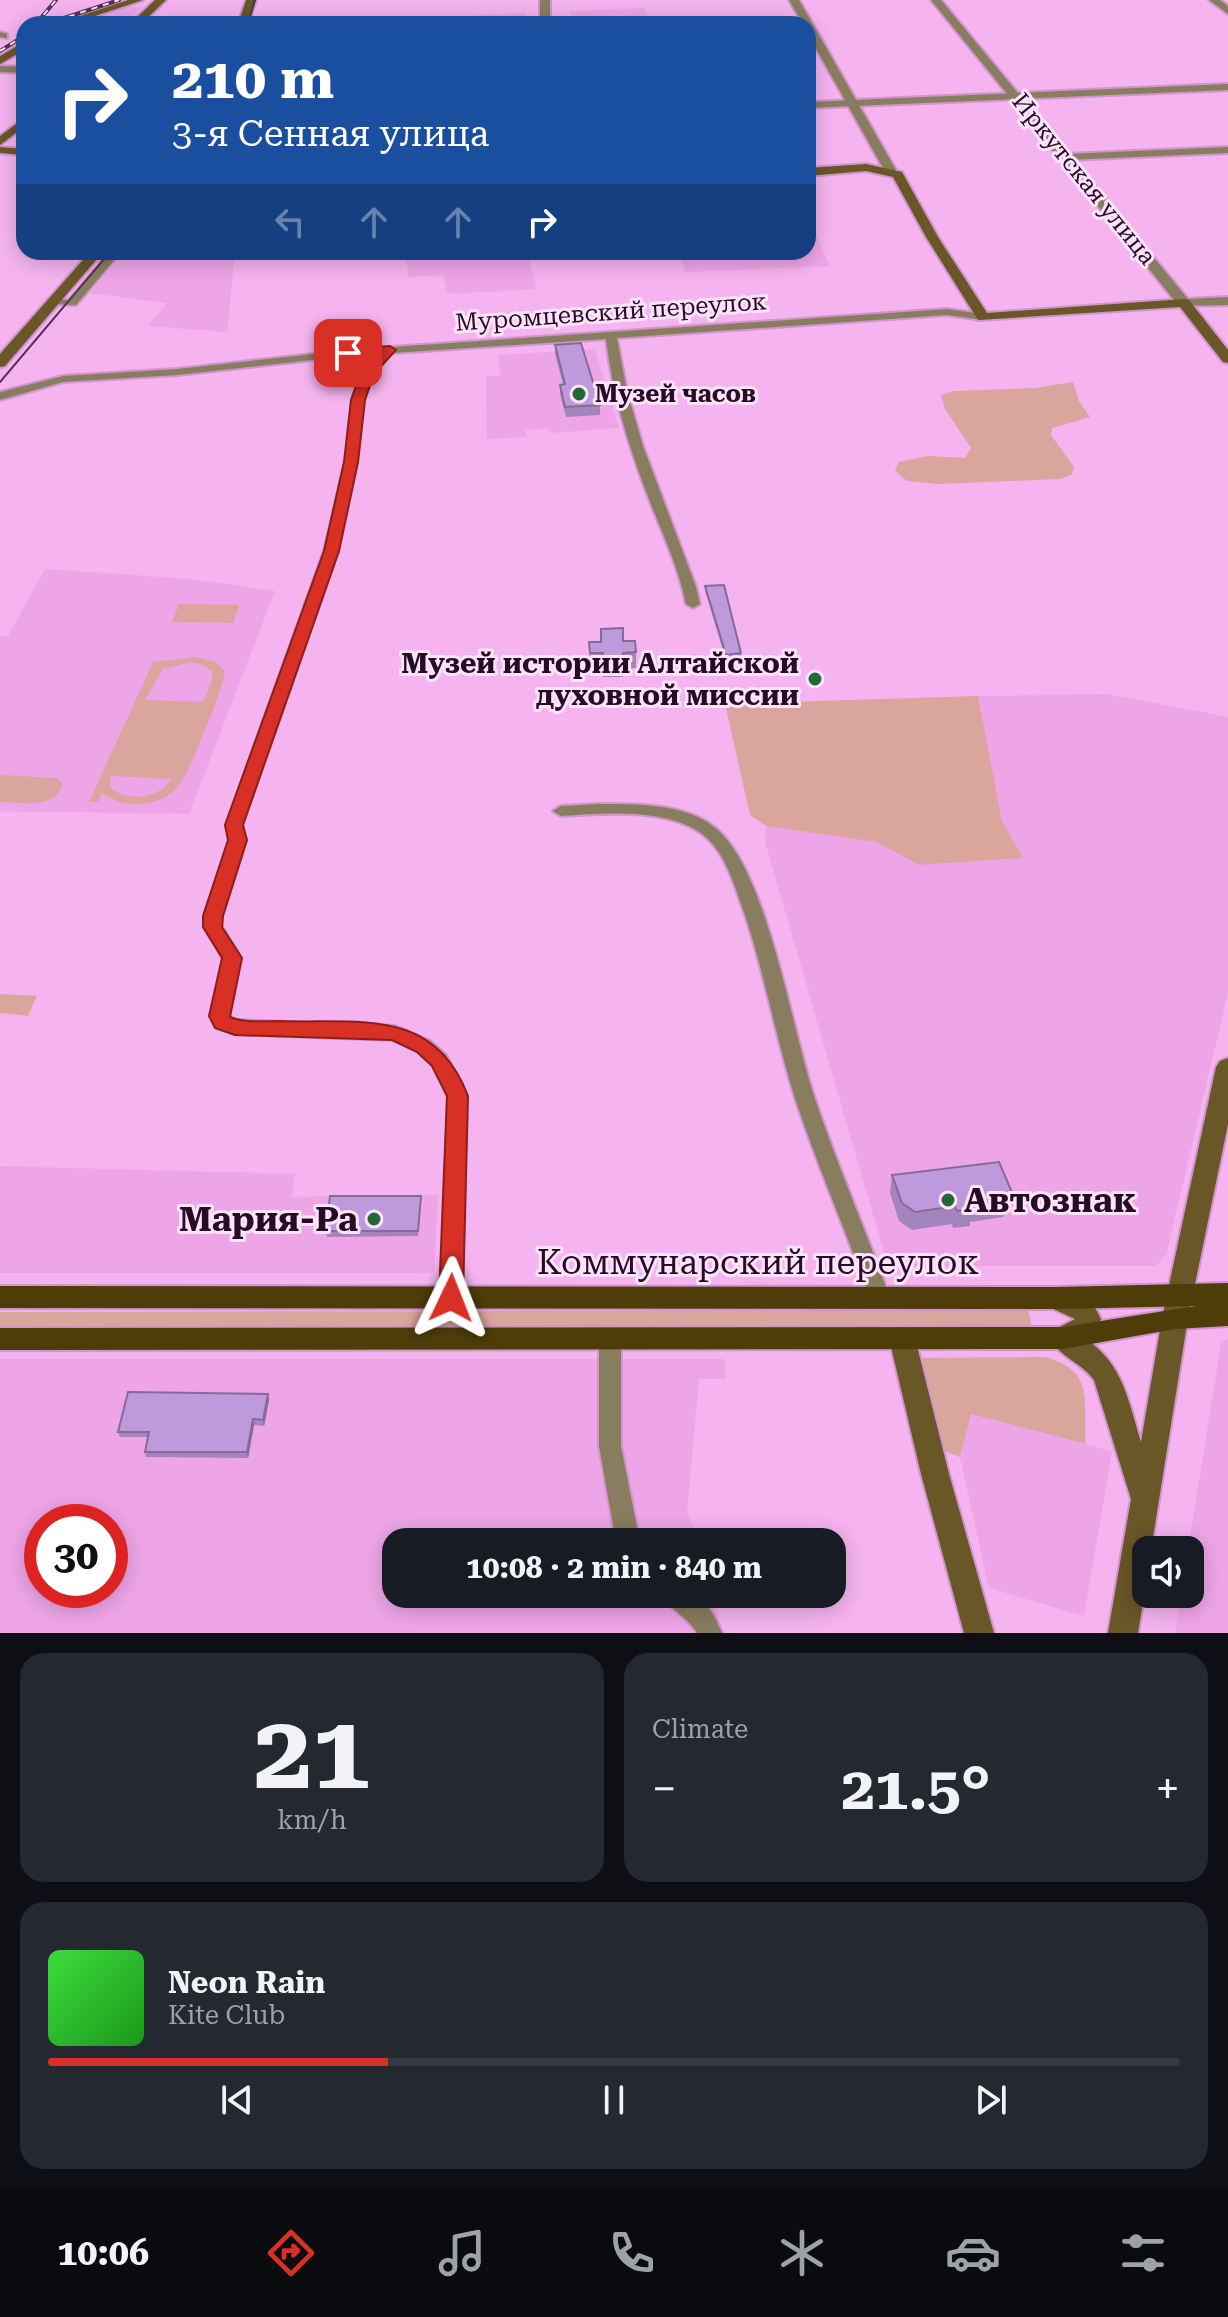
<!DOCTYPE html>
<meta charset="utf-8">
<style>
body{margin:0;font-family:"Roboto Serif",serif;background:#242831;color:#f1f3f6;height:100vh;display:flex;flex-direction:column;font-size:30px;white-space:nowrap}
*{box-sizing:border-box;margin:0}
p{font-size:26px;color:#9ea1a6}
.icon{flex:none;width:44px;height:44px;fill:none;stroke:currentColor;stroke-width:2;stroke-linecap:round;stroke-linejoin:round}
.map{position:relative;height:1633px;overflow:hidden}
.side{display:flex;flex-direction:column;gap:20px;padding:20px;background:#0d0f14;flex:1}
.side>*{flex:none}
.hud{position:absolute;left:16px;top:16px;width:800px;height:244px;border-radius:24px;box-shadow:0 4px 20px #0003;background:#1a4fa0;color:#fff;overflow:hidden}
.tools{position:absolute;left:1132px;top:1536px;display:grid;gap:16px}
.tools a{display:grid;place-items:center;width:72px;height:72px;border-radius:16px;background:#171b24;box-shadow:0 4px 20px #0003;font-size:40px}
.speed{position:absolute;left:24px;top:1504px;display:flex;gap:16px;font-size:40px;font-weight:700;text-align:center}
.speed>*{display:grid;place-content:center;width:104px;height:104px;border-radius:50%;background:#171b24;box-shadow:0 4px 20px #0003;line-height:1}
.speed .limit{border:12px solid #d22;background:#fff;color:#111}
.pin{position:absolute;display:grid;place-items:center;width:68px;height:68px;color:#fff;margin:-34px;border-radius:16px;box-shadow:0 4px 12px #0006}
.me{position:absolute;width:88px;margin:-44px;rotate:2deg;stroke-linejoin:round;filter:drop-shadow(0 0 6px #0008)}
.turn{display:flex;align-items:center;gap:28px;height:168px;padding:0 24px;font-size:36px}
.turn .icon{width:104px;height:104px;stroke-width:2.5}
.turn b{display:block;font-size:56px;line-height:68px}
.lanes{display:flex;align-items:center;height:76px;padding:0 24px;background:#0003;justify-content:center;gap:40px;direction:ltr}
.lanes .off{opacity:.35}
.big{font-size:60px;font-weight:700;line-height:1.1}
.side .card{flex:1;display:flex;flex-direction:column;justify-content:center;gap:12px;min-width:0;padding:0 28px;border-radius:24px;background:#242831}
.side .dial{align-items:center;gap:0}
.dial b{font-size:104px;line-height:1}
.song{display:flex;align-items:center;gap:24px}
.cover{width:96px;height:96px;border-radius:12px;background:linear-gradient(135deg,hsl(120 70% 55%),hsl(120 70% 35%))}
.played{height:8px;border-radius:4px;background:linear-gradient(90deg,#d93025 30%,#363941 30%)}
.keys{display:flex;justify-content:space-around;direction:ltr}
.heat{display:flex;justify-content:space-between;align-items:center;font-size:44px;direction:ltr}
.side .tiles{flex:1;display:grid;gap:20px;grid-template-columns:1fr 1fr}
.card:last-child{grid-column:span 2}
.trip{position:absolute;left:382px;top:1528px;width:464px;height:80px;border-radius:24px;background:#171b24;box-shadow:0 4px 20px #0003;font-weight:700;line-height:80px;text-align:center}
.dock{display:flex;height:128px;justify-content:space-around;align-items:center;background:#090b0e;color:#9ea1a6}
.dock .icon{width:56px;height:56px}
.dock .current{color:#d93025}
.dock b{font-size:36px;color:#f1f3f6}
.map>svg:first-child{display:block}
</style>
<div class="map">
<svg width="1228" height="1633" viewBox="0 0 1228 1633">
<rect width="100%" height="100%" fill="#f5b3ef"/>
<g fill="#eda5e7" fill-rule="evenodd">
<path d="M129,6l14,1 -19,17h-53z"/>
<path d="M644,8l7,16h-80l3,-1 -4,-12z"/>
<path d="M526,13l2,11h-130v-5z"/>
<path d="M808,218l22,48 -145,6 -6,-20h129z"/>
<path d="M124,252h111l-8,80 -79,-6 19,-23 -77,-10z"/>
<path d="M405,252h122l10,37 -90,5 -3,-19 -35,2z"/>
<path d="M595,349l24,79 -69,5 -3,-5 -21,2v7l-39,2 -1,-63 15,-1 -3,-20z"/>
<path d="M45,569l146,10 84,12 -86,223 -189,-3v-175h8z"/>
<path d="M1107,694l121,23v276l-62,262 -10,11h-268l-123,-424 1,-16 110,16 43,23 104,-7 -21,-37 -24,-125z"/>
<path d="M0,1166l295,8 -4,23 147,-2 -4,78h-434z"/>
<path d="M1228,1337v296h-53l6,-39h9l-2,-44 33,-206z"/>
<path d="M0,1359h724l2,20h-27l-12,133 13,30h-304v52h319l6,39h-721zM42,1522h68v68h-68z"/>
<path d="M971,1414l141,37 -28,165 -95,-28 -29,-131z"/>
</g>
<g fill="#daa59c" fill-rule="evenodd">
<path d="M1073,382l6,19 11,16 -38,11 -1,7 23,32 -2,7 -12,5 -123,5 -30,-3 -12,-10 4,-9 29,-6 37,2 6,-10 -26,-39 -4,-14 13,-4 81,-3z"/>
<path d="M179,604l60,1 -6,18 -61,-1z"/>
<path d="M196,657l19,5 9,8v5c-3,18 -34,96 -44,109 -17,24 -56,26 -78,9l-4,9h-9l64,-140zM191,662l12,3 9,6v9l-9,22 -58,-2 18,-31zM111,776l61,3c-14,20 -44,24 -62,8z"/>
<path d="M978,696l24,125 21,37 -104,7 -43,-23 -110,-16 -16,-11 -25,-111z"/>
<path d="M0,775l57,3 6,7c-11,25 -39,17 -63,17z"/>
<path d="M0,994l37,2 -9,20 -28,-3z"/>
<path d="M1028,1310l4,17 -1032,2v-17z"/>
<path d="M1045,1357c50,14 38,42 41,87l-115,-30 -11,43 -16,-6 -9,-11 -21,-82z"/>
</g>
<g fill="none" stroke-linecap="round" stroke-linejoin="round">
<g stroke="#d095ca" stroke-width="4">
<g id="minor">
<path d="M0,32l7,2v4l-7,-1z"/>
<path d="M0,66l24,1v6l-24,-1z"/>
<path d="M1228,84v6l-420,18v-6z"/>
<path d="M1228,147v6l-161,7 -5,-3 5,-3z"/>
<path d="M110,252h11l-45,53 -27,-1 -1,-2 5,-3 16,1z"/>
<path d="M947,309l36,5 5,3 -5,3 -36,-5 -330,23 10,53 16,55 53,141 4,17 -7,4 -7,-4c-8,-39 -25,-73 -39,-110 -19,-50 -35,-102 -41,-155l-258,17 -171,19 -114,7 -63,18v-8l63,-16 114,-7 171,-19z"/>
<path d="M367,369l6,3 -9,28 -7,62 -19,89 -96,274 4,15 -24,76v11l19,31 -13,58 8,4 159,6 35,15 16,14 20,41 -5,202 -3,6 -7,3 -7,-3 -3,-6 7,-202 -16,-32 -14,-13 -25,-11 -158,-6 -18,-6 -7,-12 13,-58 -19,-31v-11l26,-76 -4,-15 98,-274 21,-89 7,-62 9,-28z"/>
<path d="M599,804c38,0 92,-1 121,28 49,48 72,199 95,267 23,68 51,132 75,199l-3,6 -7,3 -7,-3 -3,-6c-24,-67 -53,-133 -75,-200 -21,-66 -32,-135 -56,-200 -7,-20 -15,-44 -31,-59 -33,-32 -104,-26 -147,-23l-8,-5 8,-5z"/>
<path d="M610,1330l8,3 3,6v107l19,96h-24l-17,-96v-107l3,-6z"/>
<path d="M662,1594c37,0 45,3 60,39h-25c-9,-16 -28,-23 -35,-39z"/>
</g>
</g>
<g stroke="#d095ca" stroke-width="4">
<g id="tertiary">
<rect x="540" y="0" width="10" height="24"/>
<path d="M789,0h10l97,170 -2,3 -10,-3 -76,-136v-10h-5z"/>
<path d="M931,0h10l247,299 40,-2v8l-49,1z"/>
<path d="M1209,0h11l8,6v8z"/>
</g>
</g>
<g stroke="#d095ca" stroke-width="4">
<g id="secondary">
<path d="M128,0h15l-72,24h-15z"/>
<path d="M155,0h11l-25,24h-11z"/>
<path d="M246,0h10l-8,24h-10z"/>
<path d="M24,42v8l-24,14v-8z"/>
<path d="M24,118v9l-24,18v-9z"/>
<path d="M0,147l24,2v6l-24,-2z"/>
<path d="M866,164l36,8 36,65 49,76 197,-14 5,1 39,50v13l-5,-1 -43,-55 -202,13 -52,-83 -33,-60 -27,-6 -58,5v-8z"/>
<path d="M90,252h13l-98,114 -5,1v-13z"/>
<path d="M1228,1058v66l-40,194 -37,232h-5v34l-8,49h-30l23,-134 -37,-119c-12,-17 -36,-24 -44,-42l4,-8 21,-11 -26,-12 -4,-8 4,-8 9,-3 33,12 10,19 -9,18 -6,2c38,26 42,62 55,103l21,-124 54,-251 4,-6z"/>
<path d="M902,1327l9,3 4,8 34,136 45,159h-30l-43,-159 -32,-136 4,-8z"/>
</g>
</g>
<g stroke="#d095ca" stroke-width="4">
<path id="primary" d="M1228,1283v43l-53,3 -112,20 -1063,1v-22l1063,-1 133,-21 -139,3 -1057,-1v-22l1057,1z"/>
</g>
<use href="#minor" fill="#897d5f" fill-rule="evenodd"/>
<use href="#tertiary" fill="#897d5f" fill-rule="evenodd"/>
<use href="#secondary" fill="#695728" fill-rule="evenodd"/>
<use href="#primary" fill="#4e3d09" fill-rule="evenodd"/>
<g stroke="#533351" stroke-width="2">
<path d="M248,24l7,-24"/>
<path d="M0,382l110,-130"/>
</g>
<g stroke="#533351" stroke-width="4">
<g id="rail">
<path d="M36,24l20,-24"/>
<path d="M46,24l73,-24"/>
<path d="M0,51l24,-15"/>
</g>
</g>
<use href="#rail" stroke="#ffe3fc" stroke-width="2" stroke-dasharray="6" stroke-linecap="butt"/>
</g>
<g fill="#a384bc">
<path d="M555,345l45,60v10l-34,2 -6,-23v-9l3,-1 -8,-30z"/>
<path d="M705,586l36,67v6l-15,1 -21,-69z"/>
<path d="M589,642l47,10v16l-13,1v8h-20v-7l-13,-1z"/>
<path d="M892,1175l119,15 -4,17 -4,10 -33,5v4l-17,2 -1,-4 -40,6 -13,-9 -9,-28z"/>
<path d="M421,1202l-3,34 -91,1 -1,-6z"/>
<path d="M268,1394l1,6 -5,26 -10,-1 -6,33 -102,-1 -1,-5 3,-15h-28l-2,-5z"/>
</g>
<g fill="#856b99">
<path d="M1011,1190l-4,17 -4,10 4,-17z"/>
<path d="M268,1394l1,6 -5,26 -1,-6z"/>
<path d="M253,1419l1,6 -6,33 -1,-6z"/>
</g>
<g fill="#be99db" stroke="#856b99" stroke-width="2">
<path d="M581,343l19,62 -35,2 -5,-22 5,-1 -10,-39z"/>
<path d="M724,585l17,68 -15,2 -21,-69z"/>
<path d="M623,628v13h12l1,11 -13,1v8h-20v-8h-13l-1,-11h12v-13z"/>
<path d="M999,1162l12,28 -4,10 -35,5 1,3 -16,3 -2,-5 -40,6 -13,-9 -10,-28z"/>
<path d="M330,1196h91l-3,35h-92z"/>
<path d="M128,1392l140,2 -5,26 -10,-1 -6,33h-102l4,-20h-31z"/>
</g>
<path fill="#d93025" stroke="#8d1f18" stroke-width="2" d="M390,346l6,4 -22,24 -9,26 -7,62 -19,89 -96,274 4,15 -24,76 -1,11 20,31 -12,59c15,6 33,4 49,4 79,3 155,-15 189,75l-5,202 -4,7 -8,3 -9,-3 -3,-7 8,-202 -15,-30 -15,-14 -25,-12 -157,-5 -20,-7 -6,-12 13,-58 -19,-31v-11l25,-76 -3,-15 99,-274 20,-89 7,-62 10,-28 17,-18 -30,3 -6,-4 6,-4z"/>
<g fill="#216936" stroke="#ffe3fc" stroke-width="3">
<circle cx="579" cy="394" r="8"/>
<circle cx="815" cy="679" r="8"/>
<circle cx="948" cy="1200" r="8"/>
<circle cx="374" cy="1219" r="8"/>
</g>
<g text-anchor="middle" stroke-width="6" stroke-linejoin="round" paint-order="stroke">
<g font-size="24" fill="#250e24" stroke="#ffe3fc">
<text transform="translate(1084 179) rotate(51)" y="8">Иркутская улица</text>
<text transform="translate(611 312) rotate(-4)" y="8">Муромцевский переулок</text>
</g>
<g font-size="24" font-weight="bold" fill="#250e24" stroke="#ffe3fc" text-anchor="start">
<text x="595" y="402">Музей часов</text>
</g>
<g font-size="28" font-weight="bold" fill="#250e24" stroke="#ffe3fc" text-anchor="end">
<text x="799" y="673">Музей истории Алтайской<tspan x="799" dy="32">духовной миссии</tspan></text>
</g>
<g font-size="34" font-weight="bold" fill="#250e24" stroke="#ffe3fc" text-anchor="start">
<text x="964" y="1212">Автознак</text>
<text x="358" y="1231" text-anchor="end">Мария-Ра</text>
</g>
<g font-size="34" fill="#250e24" stroke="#ffe3fc">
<text x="758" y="1274">Коммунарский переулок</text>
</g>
</g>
</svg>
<div class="tools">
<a><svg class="icon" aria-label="sound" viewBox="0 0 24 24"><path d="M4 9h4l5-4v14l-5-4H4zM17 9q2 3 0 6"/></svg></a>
</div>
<div class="speed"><div class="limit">30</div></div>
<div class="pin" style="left:348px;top:353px;background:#d93025"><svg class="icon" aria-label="arrive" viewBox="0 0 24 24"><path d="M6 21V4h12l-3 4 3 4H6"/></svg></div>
<svg class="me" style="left:451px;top:1298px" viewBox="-20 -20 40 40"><path d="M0-17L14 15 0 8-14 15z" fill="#d93025" stroke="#fff" stroke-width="4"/></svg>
<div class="trip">10:08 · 2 min · 840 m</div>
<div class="hud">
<div class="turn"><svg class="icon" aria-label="right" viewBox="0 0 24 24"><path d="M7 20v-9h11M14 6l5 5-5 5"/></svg><div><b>210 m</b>3-я Сенная улица</div></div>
<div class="lanes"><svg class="icon off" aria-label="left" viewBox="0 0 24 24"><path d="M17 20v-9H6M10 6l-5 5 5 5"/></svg><svg class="icon off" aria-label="ahead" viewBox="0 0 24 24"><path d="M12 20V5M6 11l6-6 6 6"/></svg><svg class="icon off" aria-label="ahead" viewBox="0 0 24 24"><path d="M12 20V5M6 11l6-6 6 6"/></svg><svg class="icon" aria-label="right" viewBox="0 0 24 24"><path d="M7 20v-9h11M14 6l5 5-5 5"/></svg></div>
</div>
</div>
<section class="side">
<div class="tiles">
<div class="card dial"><b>21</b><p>km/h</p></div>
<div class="card"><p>Climate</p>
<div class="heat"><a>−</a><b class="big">21.5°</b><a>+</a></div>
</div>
<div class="card">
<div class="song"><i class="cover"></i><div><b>Neon Rain</b><p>Kite Club</p></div></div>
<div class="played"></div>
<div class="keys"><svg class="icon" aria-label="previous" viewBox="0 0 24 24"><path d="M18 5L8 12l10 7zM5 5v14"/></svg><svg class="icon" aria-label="pause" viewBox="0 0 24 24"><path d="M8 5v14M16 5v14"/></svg><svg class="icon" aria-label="next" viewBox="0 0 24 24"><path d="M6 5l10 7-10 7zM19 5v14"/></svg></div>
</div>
</div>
</section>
<nav class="dock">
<b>10:06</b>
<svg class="icon current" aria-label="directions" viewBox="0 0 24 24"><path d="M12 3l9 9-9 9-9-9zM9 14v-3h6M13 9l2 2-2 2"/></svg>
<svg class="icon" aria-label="music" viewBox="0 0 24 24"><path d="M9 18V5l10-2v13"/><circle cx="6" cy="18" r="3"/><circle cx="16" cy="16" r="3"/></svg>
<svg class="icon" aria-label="phone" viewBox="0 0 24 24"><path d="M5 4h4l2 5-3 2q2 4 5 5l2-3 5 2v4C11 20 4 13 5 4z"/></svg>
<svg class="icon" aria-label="climate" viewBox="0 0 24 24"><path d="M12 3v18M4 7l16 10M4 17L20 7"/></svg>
<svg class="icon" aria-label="car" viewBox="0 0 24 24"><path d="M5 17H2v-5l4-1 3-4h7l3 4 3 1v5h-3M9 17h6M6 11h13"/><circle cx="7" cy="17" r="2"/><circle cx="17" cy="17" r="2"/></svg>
<svg class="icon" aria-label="filters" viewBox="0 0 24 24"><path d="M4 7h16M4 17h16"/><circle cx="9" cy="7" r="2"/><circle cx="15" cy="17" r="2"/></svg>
</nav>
